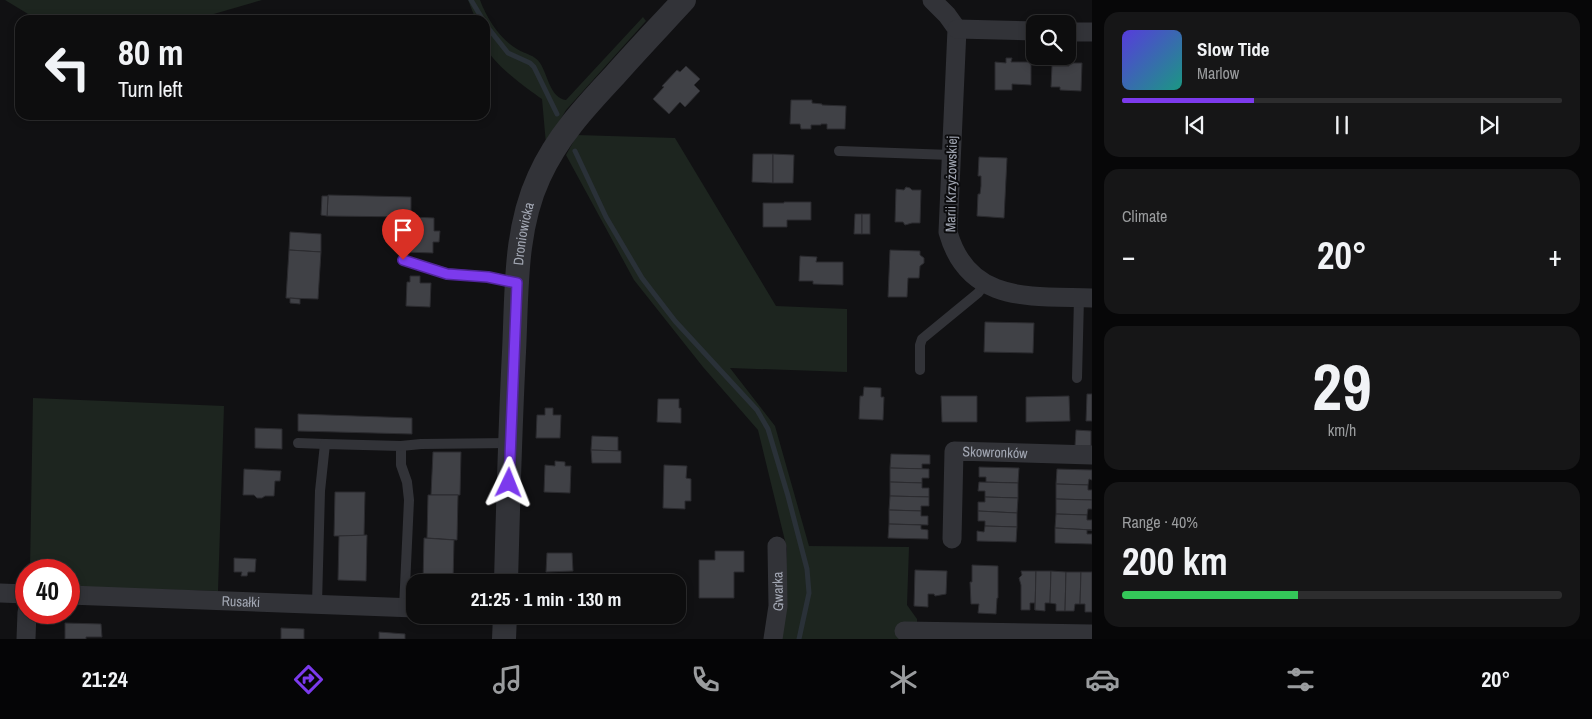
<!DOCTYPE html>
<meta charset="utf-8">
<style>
body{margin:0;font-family:"Archivo Narrow",sans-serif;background:#161617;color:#f1f3f6;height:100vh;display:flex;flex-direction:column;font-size:19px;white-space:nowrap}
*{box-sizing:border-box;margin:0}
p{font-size:16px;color:#9a9c9e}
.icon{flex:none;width:28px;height:28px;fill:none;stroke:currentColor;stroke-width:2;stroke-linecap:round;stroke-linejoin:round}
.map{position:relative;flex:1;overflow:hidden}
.drawer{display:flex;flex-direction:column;gap:12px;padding:12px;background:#070708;width:500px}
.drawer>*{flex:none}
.guide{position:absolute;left:15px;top:15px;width:475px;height:105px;border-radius:15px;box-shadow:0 2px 8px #0003,0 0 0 1px #2d2d2e;background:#0d0d0e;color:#f1f3f6;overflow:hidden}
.buttons{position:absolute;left:1026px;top:15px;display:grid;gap:10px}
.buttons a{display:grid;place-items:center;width:50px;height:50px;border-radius:10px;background:#0d0d0e;box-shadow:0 2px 8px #0003,0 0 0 1px #2d2d2e;font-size:25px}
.speed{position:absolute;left:15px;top:559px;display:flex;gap:10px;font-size:25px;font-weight:700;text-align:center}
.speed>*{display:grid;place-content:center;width:65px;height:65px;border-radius:50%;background:#0d0d0e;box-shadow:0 2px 8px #0003,0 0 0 1px #2d2d2e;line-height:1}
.speed .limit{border:8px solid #d22;background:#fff;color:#111}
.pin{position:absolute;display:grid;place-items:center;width:42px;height:42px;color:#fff;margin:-51px -21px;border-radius:50% 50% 50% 0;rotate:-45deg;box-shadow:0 0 5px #0007}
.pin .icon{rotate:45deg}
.me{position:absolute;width:55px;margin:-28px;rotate:2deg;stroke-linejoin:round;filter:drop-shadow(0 0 4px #0008)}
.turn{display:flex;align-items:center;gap:18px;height:105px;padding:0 20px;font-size:22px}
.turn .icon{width:65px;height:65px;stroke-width:2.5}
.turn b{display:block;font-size:35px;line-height:42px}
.big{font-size:38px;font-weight:800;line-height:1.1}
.drawer .card{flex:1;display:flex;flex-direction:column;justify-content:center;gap:8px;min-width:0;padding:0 18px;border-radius:15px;background:#161617}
.drawer .dial{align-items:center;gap:0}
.dial b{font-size:65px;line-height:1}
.song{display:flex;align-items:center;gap:15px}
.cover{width:60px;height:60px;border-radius:8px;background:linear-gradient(135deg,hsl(250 70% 55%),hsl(170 70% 35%))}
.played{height:5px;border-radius:2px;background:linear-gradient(90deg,#7c3aed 30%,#2d2d2e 30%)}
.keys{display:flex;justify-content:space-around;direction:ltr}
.heat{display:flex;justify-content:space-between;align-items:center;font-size:28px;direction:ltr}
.charge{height:8px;border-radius:4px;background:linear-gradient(90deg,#34c759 40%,#2d2d2e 0)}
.trip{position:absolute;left:406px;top:574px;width:280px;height:50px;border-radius:15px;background:#0d0d0e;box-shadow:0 2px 8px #0003,0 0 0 1px #2d2d2e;font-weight:800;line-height:50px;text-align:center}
.tab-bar{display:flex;height:80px;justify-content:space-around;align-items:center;background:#050506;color:#9a9c9e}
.tab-bar .icon{width:35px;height:35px}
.tab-bar .selected{color:#7c3aed}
.tab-bar b{font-size:22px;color:#f1f3f6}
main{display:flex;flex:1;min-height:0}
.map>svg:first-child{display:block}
</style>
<main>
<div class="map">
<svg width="1092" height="639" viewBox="0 0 1092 639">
<rect width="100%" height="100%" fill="#111113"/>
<g fill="#1d251f">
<path d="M5,0h257l-69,20h-155z"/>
<path d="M468,0h12c7,19 20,39 37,49 8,5 18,6 23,14 8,12 10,35 26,37l77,-83 3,4 -80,89 -20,34 -4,-45c-14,-10 -54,-38 -57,-55 -1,-7 0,-16 0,-24h-9z"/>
<path d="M577,135l98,3 101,168 71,3v63l-117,-4 45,58 34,120 100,1 -2,58 10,14v20h-138l5,-28 3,-62 -29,-119 -55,-63 -69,-87 -68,-125z"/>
<path d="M33,398l191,8 -6,185 -149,-4v-17h-39z"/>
</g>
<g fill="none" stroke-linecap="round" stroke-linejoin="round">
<g stroke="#2a3138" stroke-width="5">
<path d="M471,0l12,20"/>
<path d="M485,24l23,29 22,10 4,4 23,47"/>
<path d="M575,151l31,66 36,61 33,43 82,89 11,19 20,67 19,73 2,24 -10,46"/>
</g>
</g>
<g fill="#404146" stroke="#2b2b2f">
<path d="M1006,58h6l-1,4h20v23l-19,-1v6h-17v-28l11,1z"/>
<path d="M1069,63h13l-1,28 -21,-1v-3h-9l1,-21h17z"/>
<path d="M686,66l14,13 -6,6 6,6 -15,16 -5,-5 -11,12 -16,-15 11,-12 -2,-1 15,-16 3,2z"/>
<path d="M791,100h21v3l10,1v1l24,1 -1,23h-18v-5h-6v1h-10v4h-10l-1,-5h-10z"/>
<path d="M753,154h20v29l-21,-1z"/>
<path d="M773,154l21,1 -1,28h-20z"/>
<path d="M979,157l28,1 -3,60 -27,-2 1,-22h2l1,-8v-10h-3z"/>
<path d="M906,187l4,1 2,2h9l-1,33h-8l-7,2 -2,-3h-8l1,-33 8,1z"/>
<path d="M328,195l83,2v20l-84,-1z"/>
<path d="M322,196h6l-1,20 -6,-1z"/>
<path d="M784,202h27v18h-24v7h-24v-24h21z"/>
<path d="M855,214h7v20h-8z"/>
<rect x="862" y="214" width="8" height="20"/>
<path d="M411,217l23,1v13h6l-1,11h-6v11l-29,-1v-16h-5v-9h6v-9z"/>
<path d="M290,232l31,2v18l-32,-2z"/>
<path d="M289,250l32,2 -3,47 -32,-1z"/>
<path d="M890,250l30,1v4l4,3v5l-4,3 -1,12h-11l-1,19h-19z"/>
<path d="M800,256l17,1 -1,5h27v23l-30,-1v-3h-14z"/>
<path d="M410,276h10v7h11l-1,24 -24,-1 1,-24h3z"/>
<path d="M290,298l10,1v5l-10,-1z"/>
<path d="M985,322l49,1 -1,30 -49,-1z"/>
<path d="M864,387l17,1v9h3l-1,23 -24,-1 1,-23h3z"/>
<path d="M1087,394h5v27h-6z"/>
<path d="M941,396h36v26h-35z"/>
<path d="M1069,396l1,25 -44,1v-25z"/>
<path d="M658,399h21v9h2v15l-24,-1z"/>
<path d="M545,408h8v7h8l-1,23h-24l1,-23h8z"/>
<path d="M298,414l114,4v16l-114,-3z"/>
<path d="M255,428l27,1v20l-27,-1z"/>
<path d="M1076,430l15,1v15h-16z"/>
<path d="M592,436l26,1v14l-27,-1z"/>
<path d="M591,450l30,1v12h-29z"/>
<path d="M433,452h28l-1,43h-29z"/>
<path d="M891,454l39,1v9h-8v5l-32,-1z"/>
<path d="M555,461l10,1v4h6l-1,27 -26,-1 1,-27 10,1z"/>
<path d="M664,465l23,1 -1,12 5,1v22h-6v8l-22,-1z"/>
<path d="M979,467l40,1 -1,15 -32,-1v-5h-7z"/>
<path d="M890,468l39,1v9h-7v5l-32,-1z"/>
<path d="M244,469l37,2 -1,10h-5l-1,15h-9l-3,2h-5l-3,-3h-11z"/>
<path d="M1057,469l35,1v10l-3,-1 -1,6 -32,-1z"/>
<path d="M890,482l32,1v5h7v9l-39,-1z"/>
<path d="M979,482l39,1v15l-33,-1v-6h-7z"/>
<path d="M1056,484l32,1v5h4v10l-36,-1z"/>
<path d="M335,492h30l-1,44h-30z"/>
<path d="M428,495h30l-1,45 -30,-2z"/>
<path d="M890,496l39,1v9h-8v5l-32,-1z"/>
<path d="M985,497l33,1 -1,15 -39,-2v-9h7z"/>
<path d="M1056,499l36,1v9h-4l-1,6 -31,-1z"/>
<path d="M889,510l32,1v5h7v9l-39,-1z"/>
<path d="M978,511l39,2v14l-32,-1v-5h-7z"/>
<path d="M1056,514l31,1v5h5v10l-37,-2z"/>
<path d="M889,524l32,1v4l7,1v9l-40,-1z"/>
<path d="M985,526l32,1 -1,15 -39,-1v-10l7,1z"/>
<path d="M1055,528l37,2h-5v4h5v10l-37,-1z"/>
<path d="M367,535l-1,46 -28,-1 1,-44z"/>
<path d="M424,538l30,2 -1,42h-30z"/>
<path d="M715,551h29v21h-10v26h-35v-38h16z"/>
<path d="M547,553h25l1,18 -27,1z"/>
<path d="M234,558l22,1 -1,13h-7l-1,4h-6l1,-4h-8z"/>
<path d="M972,565l26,1v32h-1l-1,16 -18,-1 1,-9h-8l-1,-22h2z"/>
<path d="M915,570l32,1 -1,23 -11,2 -1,-2h-6v13l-14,-1z"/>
<path d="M1021,571h15l-1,39v-7h-5v7h-9v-25l-2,-7 3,-3z"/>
<path d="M1036,571h15l-1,32h-5v8l-10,-1z"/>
<path d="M1051,571l15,1 -1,39h-9v-7l-6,-1z"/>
<path d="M1066,572h15l-1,32h-5l-1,7h-9z"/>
<path d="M1081,572h11v40h-7v-8h-5z"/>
<path d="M544,615h28v5h-9v4h-10v-5h-9z"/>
<path d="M65,623l36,1 1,13h-16v2h-21z"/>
<path d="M281,628l23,1v10h-23z"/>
<path d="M379,632l26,2v5h-26z"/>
</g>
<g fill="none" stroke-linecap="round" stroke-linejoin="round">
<g stroke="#323338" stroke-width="10">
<path d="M839,151l112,4"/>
<path d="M403,260l44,13 42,4 28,6"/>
<path d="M920,370v-25l2,-6 56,-46 7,-9"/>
<path d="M1077,378l2,-80"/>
<path d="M298,443l27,1"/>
<path d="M401,446v19l6,17 2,18 -5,108"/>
<path d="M317,604l3,-113 5,-47 76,2 20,-2 89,-1"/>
</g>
<g stroke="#323338" stroke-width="19">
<path d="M932,0l15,15 10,14 -9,203c20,72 83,64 144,66"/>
<path d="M957,29l78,2"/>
<path d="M1068,32h24"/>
<path id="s1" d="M952,539l2,-88 138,4"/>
<path d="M0,593l26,1"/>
<path id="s2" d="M69,595l346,13"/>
<path d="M904,631l188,3"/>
<path d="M26,639l1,-27"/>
<path id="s3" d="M773,639l5,-33 -1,-60"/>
</g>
<g stroke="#323338" stroke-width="24">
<path id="s4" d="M506,582c2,-76 4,-153 8,-230 3,-58 0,-121 25,-175 18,-40 46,-70 76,-102 23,-26 46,-50 69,-75"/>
<path d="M504,639l1,-24"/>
</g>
</g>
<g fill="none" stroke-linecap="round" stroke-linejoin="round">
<g stroke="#51269a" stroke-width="12">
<path id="route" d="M403,260l44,14 41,3 29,6 -8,200"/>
</g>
<use href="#route" stroke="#7c3aed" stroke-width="9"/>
</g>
<g text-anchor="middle" stroke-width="4" stroke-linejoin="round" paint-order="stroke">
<g font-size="14" fill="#a2a7b3" stroke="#0c0c0e">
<text transform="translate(951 184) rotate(-89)" y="5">Marii Krzyżowskiej</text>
<text dy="5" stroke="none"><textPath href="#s4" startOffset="349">Droniowicka</textPath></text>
<text dy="5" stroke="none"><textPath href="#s1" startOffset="129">Skowronków</textPath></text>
<text dy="5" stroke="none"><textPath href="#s3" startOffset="48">Gwarka</textPath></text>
<text dy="5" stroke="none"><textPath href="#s2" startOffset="172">Rusałki</textPath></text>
</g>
</g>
</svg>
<div class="buttons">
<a><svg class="icon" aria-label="search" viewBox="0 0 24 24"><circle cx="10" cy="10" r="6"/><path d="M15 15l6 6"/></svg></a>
</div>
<div class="speed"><div class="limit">40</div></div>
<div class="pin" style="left:403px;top:260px;background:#d93025"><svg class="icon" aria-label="arrive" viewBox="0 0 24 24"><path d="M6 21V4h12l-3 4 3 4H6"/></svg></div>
<svg class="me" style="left:509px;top:483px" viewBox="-20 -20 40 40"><path d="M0-17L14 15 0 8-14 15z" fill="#7c3aed" stroke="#fff" stroke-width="4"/></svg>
<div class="trip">21:25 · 1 min · 130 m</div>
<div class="guide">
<div class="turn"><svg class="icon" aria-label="left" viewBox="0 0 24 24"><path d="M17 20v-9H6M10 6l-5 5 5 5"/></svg><div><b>80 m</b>Turn left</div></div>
</div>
</div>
<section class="drawer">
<div class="card">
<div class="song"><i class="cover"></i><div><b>Slow Tide</b><p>Marlow</p></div></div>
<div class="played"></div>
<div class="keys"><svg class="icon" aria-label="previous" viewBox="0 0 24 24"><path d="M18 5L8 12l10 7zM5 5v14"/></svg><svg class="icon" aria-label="pause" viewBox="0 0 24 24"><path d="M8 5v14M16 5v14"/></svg><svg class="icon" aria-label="next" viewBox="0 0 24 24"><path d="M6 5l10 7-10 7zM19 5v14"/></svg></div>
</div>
<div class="card"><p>Climate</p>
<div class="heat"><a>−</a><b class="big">20°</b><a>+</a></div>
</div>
<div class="card dial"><b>29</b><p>km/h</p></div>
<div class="card"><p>Range · 40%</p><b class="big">200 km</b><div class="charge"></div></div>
</section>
</main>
<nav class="tab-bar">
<b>21:24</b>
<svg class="icon selected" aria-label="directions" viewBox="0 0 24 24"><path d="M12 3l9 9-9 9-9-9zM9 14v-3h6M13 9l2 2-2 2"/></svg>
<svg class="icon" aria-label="music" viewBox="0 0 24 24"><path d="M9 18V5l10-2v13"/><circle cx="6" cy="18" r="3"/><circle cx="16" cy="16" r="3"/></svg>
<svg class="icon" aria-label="phone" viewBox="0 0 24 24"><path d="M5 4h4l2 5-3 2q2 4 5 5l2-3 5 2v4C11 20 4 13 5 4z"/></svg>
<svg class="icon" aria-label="climate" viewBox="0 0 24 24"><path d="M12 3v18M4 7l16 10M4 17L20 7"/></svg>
<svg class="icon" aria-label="car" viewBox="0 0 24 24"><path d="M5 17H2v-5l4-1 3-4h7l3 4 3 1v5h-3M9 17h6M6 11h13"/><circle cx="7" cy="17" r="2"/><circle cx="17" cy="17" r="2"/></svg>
<svg class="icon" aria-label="filters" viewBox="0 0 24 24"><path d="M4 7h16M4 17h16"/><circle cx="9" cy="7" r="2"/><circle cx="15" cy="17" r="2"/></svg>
<b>20°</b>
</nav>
